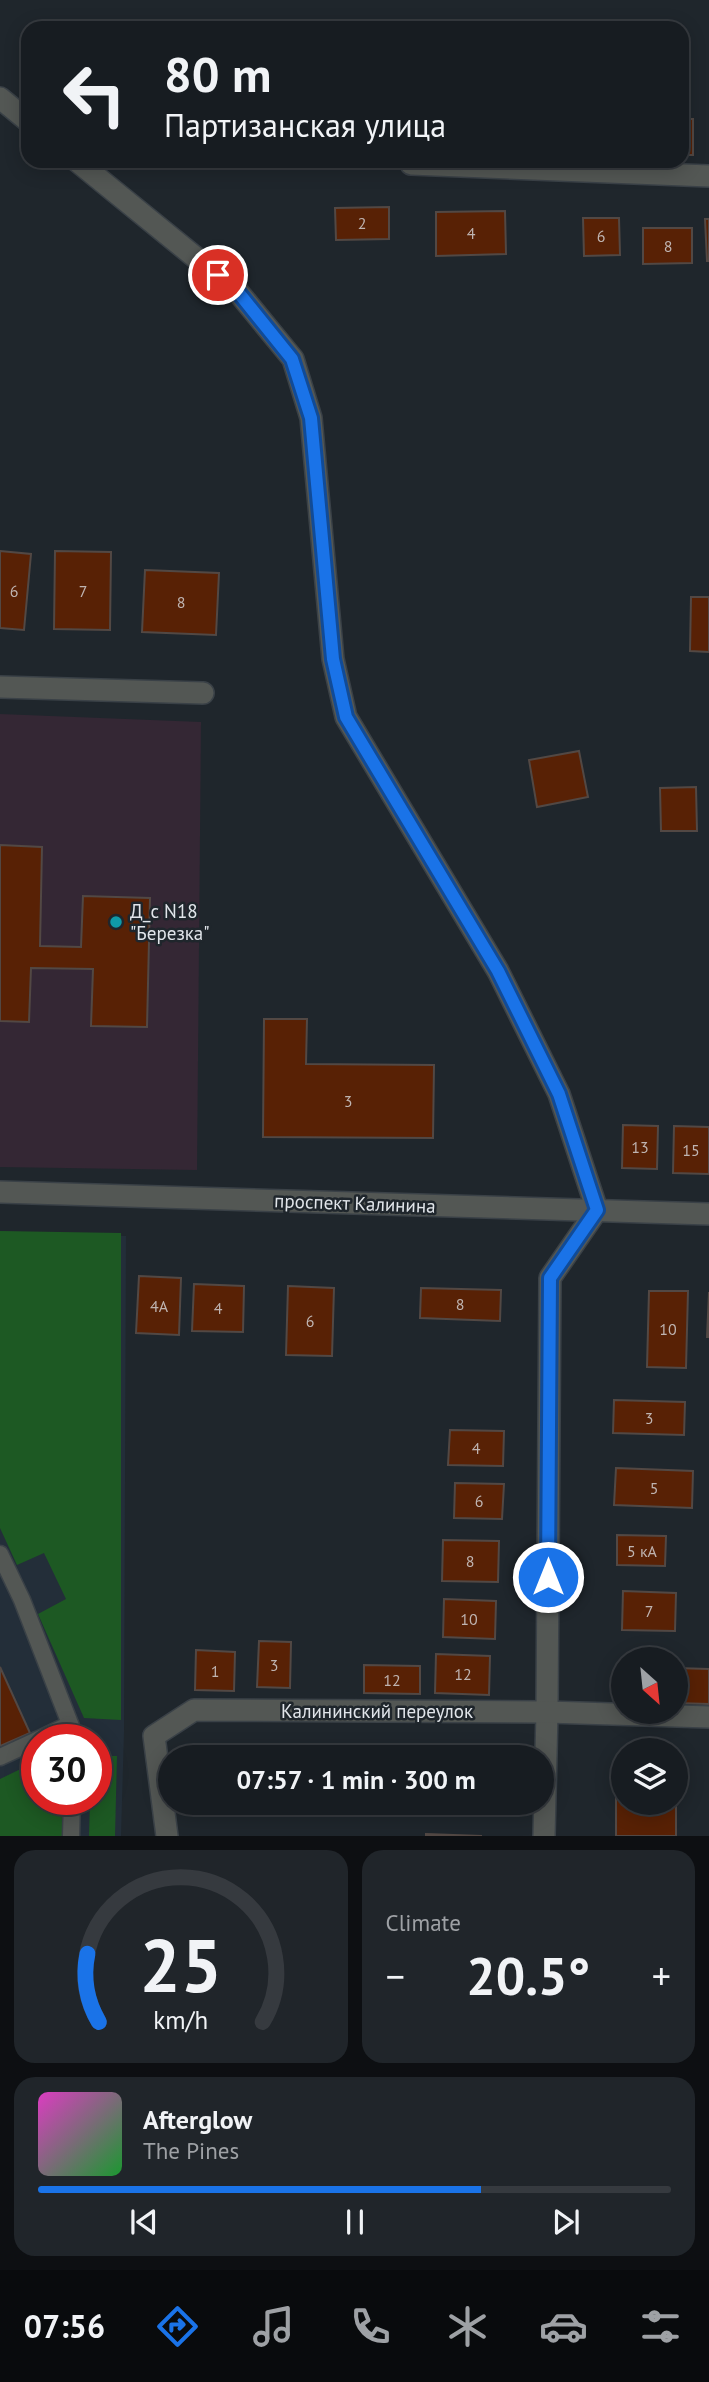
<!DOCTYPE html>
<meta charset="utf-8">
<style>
body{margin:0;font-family:"PT Sans",sans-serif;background:#20252a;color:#f1f3f6;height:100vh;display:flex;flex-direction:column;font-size:26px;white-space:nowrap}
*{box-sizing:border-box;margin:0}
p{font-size:23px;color:#9ea1a5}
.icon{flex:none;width:38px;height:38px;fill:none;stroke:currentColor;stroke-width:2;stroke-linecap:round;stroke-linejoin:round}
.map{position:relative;height:1836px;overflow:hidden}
.panel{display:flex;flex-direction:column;gap:14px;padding:14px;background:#0d0f12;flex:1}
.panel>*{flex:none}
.guide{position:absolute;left:21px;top:21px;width:668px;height:147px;border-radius:21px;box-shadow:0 4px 18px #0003,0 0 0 2px #363a3f;background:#171c21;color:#f1f3f6;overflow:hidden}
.needle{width:46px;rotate:153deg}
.controls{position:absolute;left:611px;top:1647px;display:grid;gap:14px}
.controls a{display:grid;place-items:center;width:77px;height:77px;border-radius:50%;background:#171c21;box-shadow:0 4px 18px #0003,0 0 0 2px #363a3f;font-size:35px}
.speed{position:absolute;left:21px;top:1724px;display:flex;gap:14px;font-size:35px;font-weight:700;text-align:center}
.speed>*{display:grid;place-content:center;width:91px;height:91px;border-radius:50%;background:#171c21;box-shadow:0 4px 18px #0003,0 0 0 2px #363a3f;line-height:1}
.speed .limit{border:10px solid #d22;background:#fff;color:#111}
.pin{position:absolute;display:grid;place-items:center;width:60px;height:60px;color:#fff;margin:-30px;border:4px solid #fff;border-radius:50%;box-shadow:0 2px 7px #0007}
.me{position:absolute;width:77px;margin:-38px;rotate:0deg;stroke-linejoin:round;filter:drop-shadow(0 0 5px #0008)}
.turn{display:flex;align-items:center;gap:24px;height:147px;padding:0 28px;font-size:32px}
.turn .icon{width:91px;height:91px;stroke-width:2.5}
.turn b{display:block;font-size:49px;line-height:60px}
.big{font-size:52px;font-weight:700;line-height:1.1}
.panel .tile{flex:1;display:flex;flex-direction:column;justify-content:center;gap:10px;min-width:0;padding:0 24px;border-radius:21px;background:#20252a}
.panel .dial{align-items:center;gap:0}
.dial svg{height:182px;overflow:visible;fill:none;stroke:#363a3f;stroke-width:7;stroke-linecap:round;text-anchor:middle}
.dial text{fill:#f1f3f6;stroke:none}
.song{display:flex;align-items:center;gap:21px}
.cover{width:84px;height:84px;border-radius:10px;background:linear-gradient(135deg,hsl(310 70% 55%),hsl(130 70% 35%))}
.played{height:7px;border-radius:4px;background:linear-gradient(90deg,#1a73e8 70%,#363a3f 70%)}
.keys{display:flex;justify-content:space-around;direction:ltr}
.heat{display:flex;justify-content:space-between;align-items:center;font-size:38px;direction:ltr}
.panel .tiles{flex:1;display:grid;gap:14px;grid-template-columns:1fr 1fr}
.tile:last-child{grid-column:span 2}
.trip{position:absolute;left:158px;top:1745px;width:396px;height:70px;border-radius:35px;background:#171c21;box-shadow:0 4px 18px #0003,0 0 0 2px #363a3f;font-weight:700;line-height:70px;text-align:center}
.tabs{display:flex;height:112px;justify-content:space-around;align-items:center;background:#090b0d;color:#9ea1a5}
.tabs .icon{width:49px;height:49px}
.tabs .active{color:#1a73e8}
.tabs b{font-size:32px;color:#f1f3f6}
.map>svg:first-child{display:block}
</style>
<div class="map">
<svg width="709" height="1836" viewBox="0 0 709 1836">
<rect width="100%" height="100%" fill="#1f262c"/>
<path fill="#232e39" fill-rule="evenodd" d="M0,1231l126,5 -2,496 -3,104h-121zM37,1740h59v59h-59z"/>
<path fill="#342734" d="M0,714l201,8 -4,448 -197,-3z"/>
<g fill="#1d5923">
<path d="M0,1231l121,2v487l-37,-2 -46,-104 28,-15 -22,-46 -27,12 -17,-37z"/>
<path d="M96,1756h21l-2,80h-26l1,-37h6z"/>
<path d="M37,1761v38h27l-1,37h-63v-57z"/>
</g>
<g fill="#582105" stroke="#524844" stroke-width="2">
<rect x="682" y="119" width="11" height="36"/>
<path d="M389,207v32l-53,1 -1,-32z"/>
<path d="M505,211l1,43 -70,2v-44z"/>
<path d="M583,218h36l1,37 -36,1z"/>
<path d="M705,219h4v42h-2z"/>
<path d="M643,228h49v35l-49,1z"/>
<path d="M0,551l31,3 -7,76 -24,-2z"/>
<path d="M55,551l56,1 -1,78 -56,-1z"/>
<path d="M145,570l74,3 -3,62 -74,-3z"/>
<path d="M691,597h18v55l-19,-1z"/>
<path d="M579,751l9,46 -51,10 -8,-47z"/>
<path d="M696,787l1,44h-36l-1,-43z"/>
<path d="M0,845l42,2 -2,99 41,1 2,-51 67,2 -3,129 -56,-1 2,-57 -62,-1 -2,54 -29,-1z"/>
<path d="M264,1019h43l-1,45 128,1 -1,73 -170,-1z"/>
<path d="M623,1125l35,1 -1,43 -35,-1z"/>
<path d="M674,1126l35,1v47l-36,-1z"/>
<path d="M139,1276l42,2 -2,57 -43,-2z"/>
<path d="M194,1284l50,2 -1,46 -51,-1z"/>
<path d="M288,1286l46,2 -2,68 -46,-1z"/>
<path d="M421,1288l80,2 -1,31 -80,-3z"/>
<path d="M649,1291h39l-2,77 -39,-1z"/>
<path d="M709,1292v45h-2z"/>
<path d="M614,1400l71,2 -1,33 -71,-2z"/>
<path d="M450,1430l54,1 -1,35 -55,-1z"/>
<path d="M616,1468l77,3 -1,37 -78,-3z"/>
<path d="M455,1483l49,1 -2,35 -48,-1z"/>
<path d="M617,1535l49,1 -1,30 -48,-1z"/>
<path d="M443,1540l56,1 -1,41 -56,-1z"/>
<path d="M623,1591l53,2 -1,38 -53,-1z"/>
<path d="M444,1599l52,2 -1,38 -52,-2z"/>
<path d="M259,1641l32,1 -1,46 -33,-1z"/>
<path d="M196,1650l39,2 -1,39 -39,-1z"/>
<path d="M436,1654l54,2 -1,39 -54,-2z"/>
<path d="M364,1665l56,1v28l-56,-1z"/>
<path d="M0,1667l30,66 -30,13z"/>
<path d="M620,1667h3v34h-5z"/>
<path d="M676,1668l33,1v35l-33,-1z"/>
<path d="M616,1785h7v17h53v-17v51h-60z"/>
<path d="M215,1802h86l-1,10 -85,-2z"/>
<path d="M441,1802h54l-1,10 -53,-1z"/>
<path d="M426,1834l56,2h-56z"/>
</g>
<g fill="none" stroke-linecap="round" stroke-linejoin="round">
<g stroke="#3a4147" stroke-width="19">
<g id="lane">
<path d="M0,1554l22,46 52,134 -1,6"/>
<path d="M37,1740l33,-16"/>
<path d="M0,1757l37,-17"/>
<path d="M71,1836l1,-37"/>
</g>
</g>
<g stroke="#3a4147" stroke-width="24">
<g id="street">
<path d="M0,98l28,23"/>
<path d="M77,161l161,131 55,67 18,59 22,241 13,58 152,254 61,123 38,116 -47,68 -3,434 -3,124"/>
<path d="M411,164l298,12"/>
<path d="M0,687l203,6"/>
<path d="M0,1192l709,22"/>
<path d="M167,1836l-13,-100 40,-26 353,2 162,5"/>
</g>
</g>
<use href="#lane" stroke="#535754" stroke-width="16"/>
<use href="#street" stroke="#535754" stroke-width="21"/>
</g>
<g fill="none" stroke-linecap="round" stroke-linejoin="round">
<g stroke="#114b97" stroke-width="18">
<path id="route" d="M218,275l20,17 54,67 19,59 22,241 13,58 152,254 61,123 38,116 -47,68 -2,299"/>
</g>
<use href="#route" stroke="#1a73e8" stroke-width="12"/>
</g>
<circle fill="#0f9aa8" stroke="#1f262c" stroke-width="2.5" cx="116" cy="922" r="7"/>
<g text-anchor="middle" stroke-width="5" stroke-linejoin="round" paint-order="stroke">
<g font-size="16" fill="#bfb4b1">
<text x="362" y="229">2</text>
<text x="471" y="239">4</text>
<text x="601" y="242">6</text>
<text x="668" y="252">8</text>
<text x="14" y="597">6</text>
<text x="83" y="597">7</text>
<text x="181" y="608">8</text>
<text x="348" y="1107">3</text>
<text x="640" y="1153">13</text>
<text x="691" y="1156">15</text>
<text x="460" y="1310">8</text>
<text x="159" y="1312">4А</text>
<text x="218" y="1314">4</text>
<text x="310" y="1327">6</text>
<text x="668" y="1335">10</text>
<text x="649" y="1424">3</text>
<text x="476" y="1454">4</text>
<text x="654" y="1494">5</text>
<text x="479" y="1507">6</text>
<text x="642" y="1557">5 кА</text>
<text x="470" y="1567">8</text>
<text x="649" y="1617">7</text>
<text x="469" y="1625">10</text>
<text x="274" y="1671">3</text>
<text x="215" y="1677">1</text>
<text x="463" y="1680">12</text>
<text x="392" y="1686">12</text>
</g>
<g font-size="19" fill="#e1e5ea" stroke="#1f262c" text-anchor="start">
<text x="130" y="918">Д_с N18<tspan x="130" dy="22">"Березка"</tspan></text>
</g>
<g font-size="19" fill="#e1e5ea" stroke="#1f262c">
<text transform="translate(355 1203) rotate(2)" y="7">проспект Калинина</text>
<text x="377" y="1718">Калининский переулок</text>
</g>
</g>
</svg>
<div class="controls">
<a><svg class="needle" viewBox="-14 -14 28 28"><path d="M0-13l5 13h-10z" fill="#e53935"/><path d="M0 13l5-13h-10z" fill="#9ea1a5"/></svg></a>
<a><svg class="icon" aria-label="layers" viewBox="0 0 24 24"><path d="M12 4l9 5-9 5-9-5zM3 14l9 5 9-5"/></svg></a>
</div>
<div class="speed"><div class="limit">30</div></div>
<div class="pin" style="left:218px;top:275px;background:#d93025"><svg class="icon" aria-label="arrive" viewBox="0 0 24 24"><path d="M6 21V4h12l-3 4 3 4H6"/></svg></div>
<svg class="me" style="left:548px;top:1577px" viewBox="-20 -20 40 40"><circle r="17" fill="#1a73e8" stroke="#fff" stroke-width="3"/><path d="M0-11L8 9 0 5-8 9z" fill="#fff"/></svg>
<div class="trip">07:57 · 1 min · 300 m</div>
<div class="guide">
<div class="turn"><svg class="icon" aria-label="left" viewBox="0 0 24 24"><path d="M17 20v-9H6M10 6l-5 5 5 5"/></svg><div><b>80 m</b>Партизанская улица</div></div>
</div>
</div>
<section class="panel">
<div class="tiles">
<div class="tile dial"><svg viewBox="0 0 100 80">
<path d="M14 69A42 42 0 1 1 86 69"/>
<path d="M14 69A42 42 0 0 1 9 39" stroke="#1a73e8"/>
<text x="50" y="56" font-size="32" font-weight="700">25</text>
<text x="50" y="72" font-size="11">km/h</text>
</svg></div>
<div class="tile"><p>Climate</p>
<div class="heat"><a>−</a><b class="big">20.5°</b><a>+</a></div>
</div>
<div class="tile">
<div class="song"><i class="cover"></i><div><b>Afterglow</b><p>The Pines</p></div></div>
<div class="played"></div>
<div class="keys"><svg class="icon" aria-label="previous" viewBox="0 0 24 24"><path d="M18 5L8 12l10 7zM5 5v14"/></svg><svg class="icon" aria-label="pause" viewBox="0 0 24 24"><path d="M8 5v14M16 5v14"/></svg><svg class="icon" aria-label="next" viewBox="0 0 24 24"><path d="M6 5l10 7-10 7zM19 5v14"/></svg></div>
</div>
</div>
</section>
<nav class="tabs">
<b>07:56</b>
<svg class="icon active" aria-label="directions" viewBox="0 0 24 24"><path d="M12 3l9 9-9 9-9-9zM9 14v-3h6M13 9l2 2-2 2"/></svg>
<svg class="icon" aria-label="music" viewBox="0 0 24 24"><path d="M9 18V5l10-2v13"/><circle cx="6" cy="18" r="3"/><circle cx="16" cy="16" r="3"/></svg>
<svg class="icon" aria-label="phone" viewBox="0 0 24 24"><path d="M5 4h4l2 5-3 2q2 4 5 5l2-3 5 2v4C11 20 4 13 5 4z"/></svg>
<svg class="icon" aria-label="climate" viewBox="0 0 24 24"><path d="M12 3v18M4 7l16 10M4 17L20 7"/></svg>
<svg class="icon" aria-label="car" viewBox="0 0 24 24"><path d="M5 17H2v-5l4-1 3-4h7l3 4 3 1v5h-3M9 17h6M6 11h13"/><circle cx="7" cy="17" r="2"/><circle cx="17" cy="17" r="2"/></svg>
<svg class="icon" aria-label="filters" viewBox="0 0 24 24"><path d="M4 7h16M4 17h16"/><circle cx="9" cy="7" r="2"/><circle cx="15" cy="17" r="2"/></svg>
</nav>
